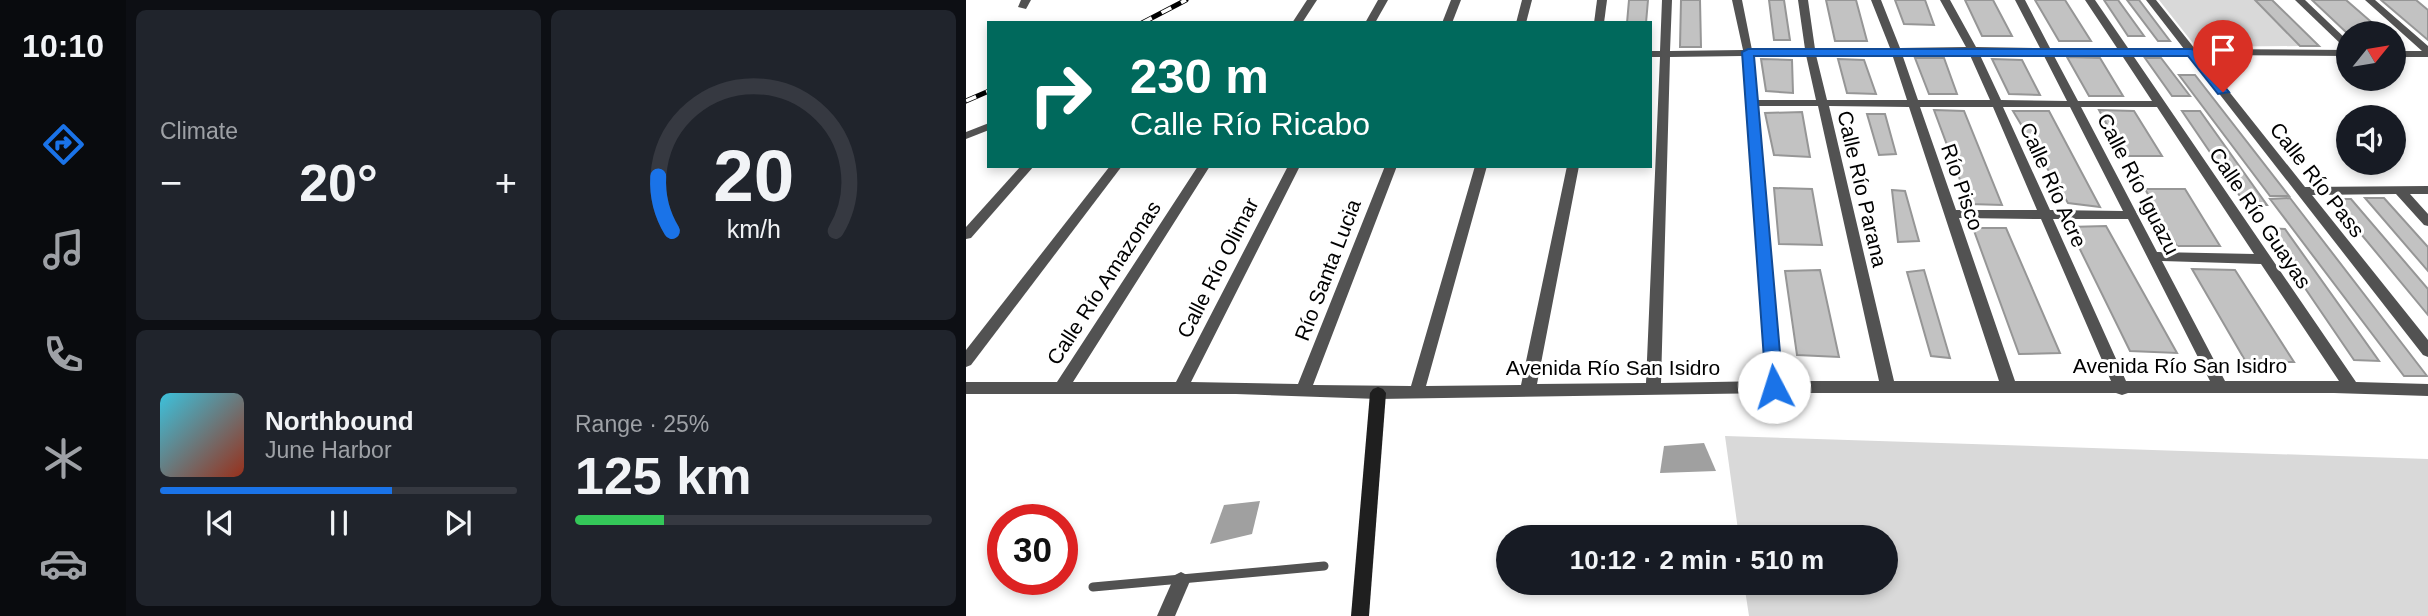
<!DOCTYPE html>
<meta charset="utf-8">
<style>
body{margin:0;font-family:Arial,sans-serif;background:#20242c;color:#f1f3f6;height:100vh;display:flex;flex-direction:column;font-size:26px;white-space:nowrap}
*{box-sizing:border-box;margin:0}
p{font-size:23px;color:#9ea1a6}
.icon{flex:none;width:38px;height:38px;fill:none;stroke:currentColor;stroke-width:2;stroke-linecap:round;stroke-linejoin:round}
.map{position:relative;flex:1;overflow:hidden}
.sheet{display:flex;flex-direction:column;gap:10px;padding:10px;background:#0d0f14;width:840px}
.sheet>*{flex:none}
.top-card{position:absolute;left:21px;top:21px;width:665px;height:147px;border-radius:0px;box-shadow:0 4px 10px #0003;background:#00695c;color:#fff;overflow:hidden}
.needle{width:46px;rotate:60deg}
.fabs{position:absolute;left:1370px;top:21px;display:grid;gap:14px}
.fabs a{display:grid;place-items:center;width:70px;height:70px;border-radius:50%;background:#171b24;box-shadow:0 4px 10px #0003;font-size:35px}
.speed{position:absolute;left:21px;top:504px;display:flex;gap:14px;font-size:35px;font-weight:700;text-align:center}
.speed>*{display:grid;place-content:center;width:91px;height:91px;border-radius:50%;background:#171b24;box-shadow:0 4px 10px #0003;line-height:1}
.speed .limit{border:10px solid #d22;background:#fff;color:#111}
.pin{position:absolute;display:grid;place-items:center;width:60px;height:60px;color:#fff;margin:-72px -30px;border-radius:50% 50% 50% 0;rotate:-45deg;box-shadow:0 0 7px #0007}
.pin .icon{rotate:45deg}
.me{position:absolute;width:77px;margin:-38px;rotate:355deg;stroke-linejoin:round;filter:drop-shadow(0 0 5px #0008)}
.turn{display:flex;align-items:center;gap:24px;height:147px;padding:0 28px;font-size:32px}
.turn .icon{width:91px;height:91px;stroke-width:2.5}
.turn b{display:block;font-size:49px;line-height:60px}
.big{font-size:52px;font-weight:700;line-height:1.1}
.sheet .tile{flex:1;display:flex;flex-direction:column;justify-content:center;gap:10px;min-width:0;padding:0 24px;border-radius:10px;background:#20242c}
.sheet .dial{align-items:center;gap:0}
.dial svg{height:182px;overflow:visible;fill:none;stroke:#363941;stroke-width:7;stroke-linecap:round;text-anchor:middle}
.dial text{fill:#f1f3f6;stroke:none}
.song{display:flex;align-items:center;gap:21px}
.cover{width:84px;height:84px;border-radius:10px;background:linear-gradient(135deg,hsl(190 70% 55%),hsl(10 70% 35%))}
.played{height:7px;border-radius:4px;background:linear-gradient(90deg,#1a73e8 65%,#363941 65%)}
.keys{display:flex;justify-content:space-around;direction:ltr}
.heat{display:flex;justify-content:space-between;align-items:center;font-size:38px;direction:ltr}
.charge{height:10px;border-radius:5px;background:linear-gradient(90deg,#34c759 25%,#363941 0)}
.sheet .tiles{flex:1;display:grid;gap:10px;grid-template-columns:repeat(2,1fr)}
.trip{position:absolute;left:530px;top:525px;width:402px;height:70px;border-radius:35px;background:#171b24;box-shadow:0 4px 10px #0003;font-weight:700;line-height:70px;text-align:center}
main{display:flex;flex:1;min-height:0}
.dock{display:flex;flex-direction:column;width:126px;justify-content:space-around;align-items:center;background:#090b0e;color:#9ea1a6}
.dock .icon{width:49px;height:49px}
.dock .selected{color:#1a73e8}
.dock b{font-size:32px;color:#f1f3f6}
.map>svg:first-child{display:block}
</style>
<main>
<nav class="dock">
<b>10:10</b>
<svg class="icon selected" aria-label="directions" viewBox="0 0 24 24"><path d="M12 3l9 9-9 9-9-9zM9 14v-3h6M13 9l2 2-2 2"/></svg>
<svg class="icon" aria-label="music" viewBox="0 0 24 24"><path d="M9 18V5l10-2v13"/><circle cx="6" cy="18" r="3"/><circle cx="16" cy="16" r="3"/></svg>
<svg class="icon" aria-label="phone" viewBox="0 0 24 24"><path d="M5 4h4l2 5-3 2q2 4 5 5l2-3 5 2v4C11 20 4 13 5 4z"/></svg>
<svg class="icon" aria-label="climate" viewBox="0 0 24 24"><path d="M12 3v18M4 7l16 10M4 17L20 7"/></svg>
<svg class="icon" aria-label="car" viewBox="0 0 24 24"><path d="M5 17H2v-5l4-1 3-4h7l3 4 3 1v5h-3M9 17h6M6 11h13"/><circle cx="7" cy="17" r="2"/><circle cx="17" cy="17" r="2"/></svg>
</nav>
<section class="sheet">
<div class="tiles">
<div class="tile"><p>Climate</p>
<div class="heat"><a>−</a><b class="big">20°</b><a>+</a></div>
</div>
<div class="tile dial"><svg viewBox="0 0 100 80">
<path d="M14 69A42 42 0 1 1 86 69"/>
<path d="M14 69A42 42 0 0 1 8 45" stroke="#1a73e8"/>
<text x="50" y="56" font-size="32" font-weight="700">20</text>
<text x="50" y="72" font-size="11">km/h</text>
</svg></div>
<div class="tile">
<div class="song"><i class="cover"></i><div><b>Northbound</b><p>June Harbor</p></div></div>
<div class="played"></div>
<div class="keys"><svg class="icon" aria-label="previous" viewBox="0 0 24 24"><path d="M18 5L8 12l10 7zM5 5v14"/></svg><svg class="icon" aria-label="pause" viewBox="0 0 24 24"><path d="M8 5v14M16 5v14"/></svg><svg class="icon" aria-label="next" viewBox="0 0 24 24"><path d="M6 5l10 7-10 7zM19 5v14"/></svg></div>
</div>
<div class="tile"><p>Range · 25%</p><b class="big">125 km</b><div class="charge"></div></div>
</div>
</section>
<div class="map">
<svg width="1462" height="616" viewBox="0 0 1462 616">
<rect width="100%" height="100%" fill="#fff"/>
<g fill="#d9d9d9">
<path d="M1193,0h96l45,46 -104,1z"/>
<path d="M759,436l703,23v157h-679l-5,-33h142v-46h-147z"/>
</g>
<g fill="#a0a0a0">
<path d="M738,443l12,28 -56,2 4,-27z"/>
<path d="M294,501l-8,33 -42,10 14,-39z"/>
</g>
<g fill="#c2c2c2" stroke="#969696" stroke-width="2">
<path d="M663,0h19l-2,23h-19z"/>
<path d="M715,0h19l1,47h-21z"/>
<path d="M803,0h15l6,40h-16z"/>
<path d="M860,0h30l11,41h-32z"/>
<path d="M929,0h30l9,25 -30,-1z"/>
<path d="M999,0h28l19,36h-30z"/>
<path d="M1069,0h30l26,41h-32z"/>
<path d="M1138,0h14l26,36h-16z"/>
<path d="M1161,0h12l31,41h-12z"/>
<path d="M1289,0h17l47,46h-19z"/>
<path d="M1346,0h34l38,33 -36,1z"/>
<path d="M1415,0h35l12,10v30z"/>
<path d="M1101,57l33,1 23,38h-34z"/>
<path d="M949,58h29l13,36h-28z"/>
<path d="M1179,58h16l29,38h-18z"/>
<path d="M795,59l31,1 1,33 -27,-2z"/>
<path d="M872,59l26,1 12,34 -29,-1z"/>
<path d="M1026,59l30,1 18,35 -31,-1z"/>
<path d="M1213,75h16l94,121h-19z"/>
<path d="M968,110l30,1 38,94 -33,-1z"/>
<path d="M1133,110l35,1 28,45h-38z"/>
<path d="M1047,111h36l51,96 -32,-4z"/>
<path d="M1216,111h18l67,94h-21z"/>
<path d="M836,112l8,45 -36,-2 -9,-42z"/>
<path d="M901,114h18l11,40 -17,1z"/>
<path d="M808,188l38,1 10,56 -43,-1z"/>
<path d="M1179,189h40l35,57h-43z"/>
<path d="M926,190l13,1 14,50 -21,1z"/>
<path d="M1324,198l137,178h-23l-134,-177z"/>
<path d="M1399,198h19l44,49v24z"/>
<path d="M1366,199h19l77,90v26z"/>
<path d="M1140,226l71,127 -47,-2 -61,-124z"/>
<path d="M1007,228h33l54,125 -41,1z"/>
<path d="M1298,228l21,1 94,132 -25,-1z"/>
<path d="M1226,269l43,1 59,92h-48z"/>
<path d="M854,270l19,87 -42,-2 -12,-84z"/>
<path d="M958,270l26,88 -19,-2 -24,-84z"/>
</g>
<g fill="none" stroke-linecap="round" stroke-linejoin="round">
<path stroke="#525252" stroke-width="9" d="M127,587l231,-21"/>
<g fill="#525252" fill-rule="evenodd">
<path d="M55,0h10l-5,9 -8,-2z"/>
<path d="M341,0h10l-15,23h-10z"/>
<path d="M412,0h10l-13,23h-10z"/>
<path d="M485,0h10l-9,23h-10z"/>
<path d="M556,0h10l-6,23h-10z"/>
<path d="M631,0h10l-3,23h-10z"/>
<path d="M696,0h10l-2,51 73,-1 -11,-50h10l10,50 53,-1 -7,-49h10l7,49 75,-1 -19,-48h10l19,48 66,-1 -26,-47h10l26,47 64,1 -25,-48h10l25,48h67l-32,-48h10l33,48 56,1 -38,-49h10l39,49 153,1v6l-148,-1 105,132 123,-1v8h-18l18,20v12l-4,-1 -28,-31 -84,1 116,145v17l-5,-2 -234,-300 -57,-1 224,328 72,2v12l-94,-3h-206l-6,2 -6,-2h-342l-396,6 -142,-5h-270v-12h91l141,-216h12l-137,216h103l112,-216h12l-109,216 107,2 87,-218h12l-84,219 98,1 64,-220h12l-61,220 95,-1 46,-219h12l-42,218 109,-1 14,-326h-10v-6h10zM1003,53l21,47h-72l-16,-46zM1013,53l64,1 24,47 -66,-1zM926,54l15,46h-80l-11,-45zM1087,54h68l31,47h-74zM840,55l10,45h-59l-4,-44zM777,56l23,325 -105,2 9,-326zM792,106h60l61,275h-98zM863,106l80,1 90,274h-105zM954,107h73l44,103h-81zM1037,107h67l53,104 -73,-1zM1115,107h76l97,147 -97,-2zM993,218l82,1 70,162h-96zM1087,219h75l82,162h-84zM1196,261l99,3 78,117h-114z"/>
<path d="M1329,0h10l43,41v8l-3,-1z"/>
<path d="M1399,0h10l53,46v11h-34v-6h28z"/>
<path d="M23,123v7l-23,9v-7z"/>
<path d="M55,166h13l-63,72 -5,1v-12z"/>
<path d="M144,166h12l-151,199 -5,2v-17z"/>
<path d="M215,572l6,3 3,6 -15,35h-18l18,-41z"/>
</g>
<path fill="#1f1f1f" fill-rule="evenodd" d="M412,387l5,2 3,4 -17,223h-18l19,-223 3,-4z"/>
<g stroke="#000" stroke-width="5">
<g id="rail">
<path d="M176,23l44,-23"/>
<path d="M0,101l23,-10"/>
</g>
</g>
<use href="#rail" stroke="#fff" stroke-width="3.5" stroke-dasharray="11" stroke-linecap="butt"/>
</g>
<path fill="#1a73e8" stroke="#114b97" stroke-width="2" d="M782,49h443l4,1 34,42 -11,2 -30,-38h-434l29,331 -3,5h-12l-2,-5 -24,-335z"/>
<g text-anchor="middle" stroke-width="6" stroke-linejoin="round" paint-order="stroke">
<g font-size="21" fill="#000" stroke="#fff">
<text transform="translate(1351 180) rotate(52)" y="7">Calle Río Pass</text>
<text transform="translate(1172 184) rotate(63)" y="7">Calle Río Iguazu</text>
<text transform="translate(1087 185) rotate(66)" y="7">Calle Río Acre</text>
<text transform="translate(996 187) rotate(71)" y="7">Río Pisco</text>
<text transform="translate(896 189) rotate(77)" y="7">Calle Río Parana</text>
<text transform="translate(1294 218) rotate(56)" y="7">Calle Río Guayas</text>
<text transform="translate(252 268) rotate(-63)" y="7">Calle Río Olimar</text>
<text transform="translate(362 270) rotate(-69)" y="7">Río Santa Lucia</text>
<text transform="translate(138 283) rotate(-57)" y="7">Calle Río Amazonas</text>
<text x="1214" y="373">Avenida Río San Isidro</text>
<text x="647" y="375">Avenida Río San Isidro</text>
</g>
</g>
</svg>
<div class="fabs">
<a><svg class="needle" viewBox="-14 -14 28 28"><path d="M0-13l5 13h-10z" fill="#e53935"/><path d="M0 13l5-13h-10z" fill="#9ea1a6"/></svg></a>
<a><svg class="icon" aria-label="sound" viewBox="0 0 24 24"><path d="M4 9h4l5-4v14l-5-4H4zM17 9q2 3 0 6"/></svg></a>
</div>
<div class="speed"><div class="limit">30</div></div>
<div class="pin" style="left:1257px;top:92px;background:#d93025"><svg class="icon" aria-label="arrive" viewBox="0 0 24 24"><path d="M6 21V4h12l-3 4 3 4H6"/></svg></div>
<svg class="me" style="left:808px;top:387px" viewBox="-20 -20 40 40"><circle r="19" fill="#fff"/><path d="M0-13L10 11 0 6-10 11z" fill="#1a73e8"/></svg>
<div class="trip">10:12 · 2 min · 510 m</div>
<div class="top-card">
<div class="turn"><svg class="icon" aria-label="right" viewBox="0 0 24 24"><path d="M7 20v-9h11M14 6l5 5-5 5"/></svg><div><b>230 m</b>Calle Río Ricabo</div></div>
</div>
</div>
</main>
